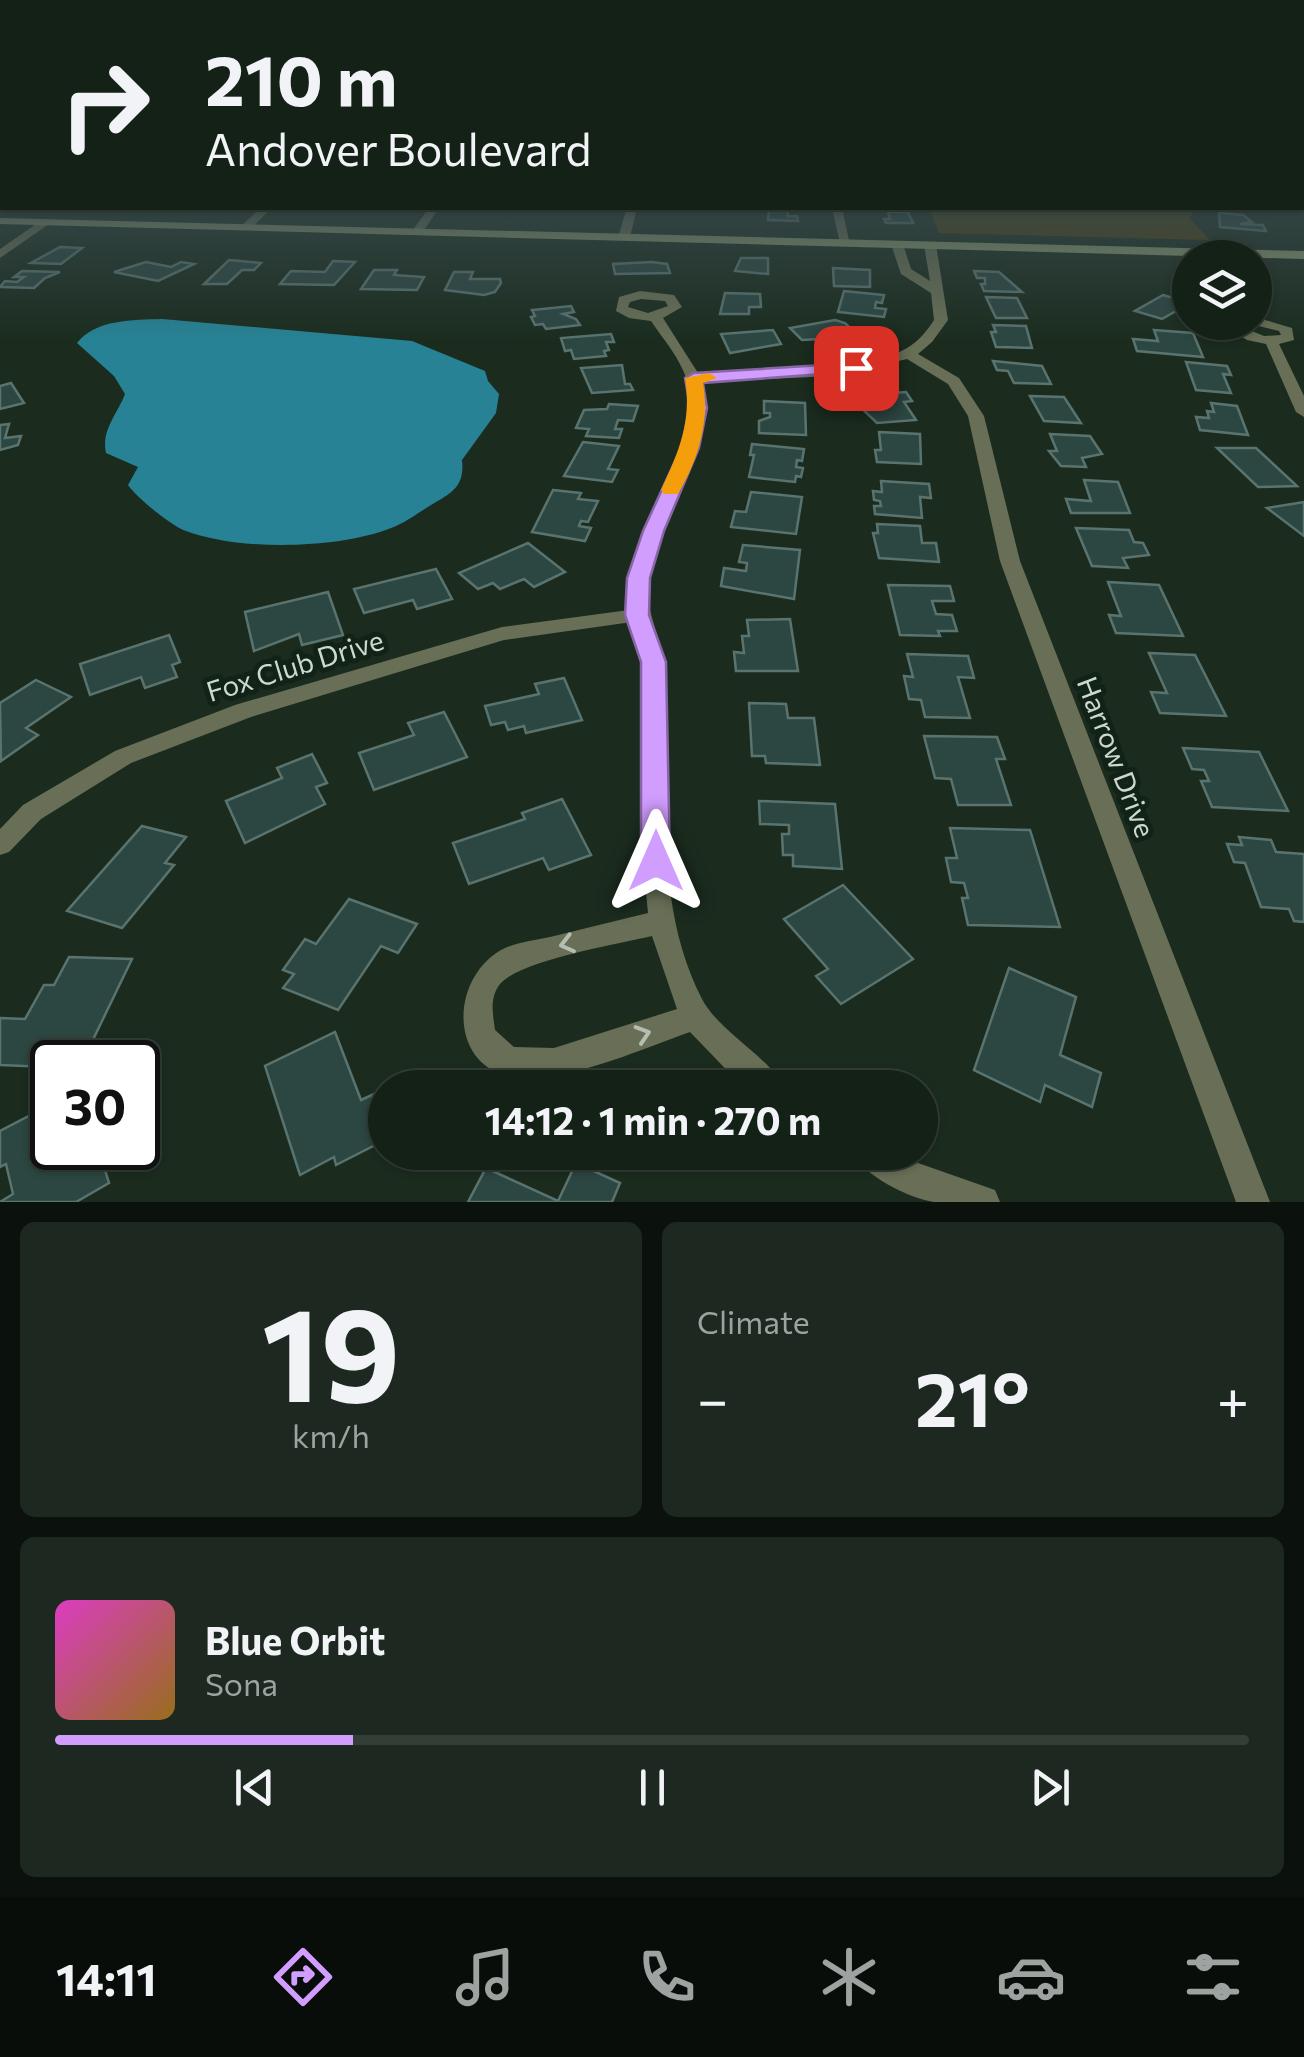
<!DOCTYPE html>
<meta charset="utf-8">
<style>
body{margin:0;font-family:Commissioner,sans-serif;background:#1d2920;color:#f1f3f6;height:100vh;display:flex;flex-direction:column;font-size:38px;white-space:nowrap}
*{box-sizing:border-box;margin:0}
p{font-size:32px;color:#9da3a1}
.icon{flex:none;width:55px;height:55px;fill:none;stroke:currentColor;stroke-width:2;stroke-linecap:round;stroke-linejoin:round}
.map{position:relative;height:1202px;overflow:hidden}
.panel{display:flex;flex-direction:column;gap:20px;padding:20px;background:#0b120d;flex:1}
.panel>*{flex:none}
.banner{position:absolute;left:0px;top:0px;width:1305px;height:210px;box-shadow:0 2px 8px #0004,0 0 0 2px #333e36;background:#142117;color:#f1f3f6;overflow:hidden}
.tools{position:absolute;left:1172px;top:240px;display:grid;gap:20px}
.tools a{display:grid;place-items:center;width:100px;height:100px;border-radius:50%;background:#142117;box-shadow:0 2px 8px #0004,0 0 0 2px #333e36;font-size:50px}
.speed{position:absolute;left:30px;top:1040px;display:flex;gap:20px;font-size:50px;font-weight:700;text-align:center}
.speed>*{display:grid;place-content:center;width:130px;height:130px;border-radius:50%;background:#142117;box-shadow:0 2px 8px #0004,0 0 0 2px #333e36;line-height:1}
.speed .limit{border:5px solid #111;border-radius:15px;background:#fff;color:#111}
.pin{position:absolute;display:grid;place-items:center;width:85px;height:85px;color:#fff;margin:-42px;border-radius:20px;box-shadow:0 5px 15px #0006}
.me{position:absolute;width:110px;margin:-55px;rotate:0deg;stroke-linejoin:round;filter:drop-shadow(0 0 8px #0008)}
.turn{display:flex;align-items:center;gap:35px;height:210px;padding:0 40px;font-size:45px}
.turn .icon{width:130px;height:130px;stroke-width:2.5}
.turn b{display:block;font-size:70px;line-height:85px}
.big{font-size:75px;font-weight:700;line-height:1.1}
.panel .widget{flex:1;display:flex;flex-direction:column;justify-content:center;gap:15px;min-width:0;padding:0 35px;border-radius:15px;background:#1d2920}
.panel .dial{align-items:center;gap:0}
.dial b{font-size:130px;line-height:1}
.song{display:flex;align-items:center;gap:30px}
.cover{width:120px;height:120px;border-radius:15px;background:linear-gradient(135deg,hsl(310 70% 55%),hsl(40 70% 35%))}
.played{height:10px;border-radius:5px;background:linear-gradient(90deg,#d19dfe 25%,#333e36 25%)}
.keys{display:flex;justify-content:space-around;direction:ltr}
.heat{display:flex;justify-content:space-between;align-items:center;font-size:55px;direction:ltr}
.panel .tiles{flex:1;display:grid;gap:20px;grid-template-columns:1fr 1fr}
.widget:last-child{grid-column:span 2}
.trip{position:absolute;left:368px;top:1070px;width:570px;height:100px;border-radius:50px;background:#142117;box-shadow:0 2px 8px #0004,0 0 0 2px #333e36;font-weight:700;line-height:100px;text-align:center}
.dock{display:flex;height:160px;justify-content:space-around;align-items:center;background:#080d09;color:#9da3a1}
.dock .icon{width:70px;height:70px}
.dock .on{color:#d19dfe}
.dock b{font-size:45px;color:#f1f3f6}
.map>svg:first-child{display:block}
</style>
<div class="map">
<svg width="1304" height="1202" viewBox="0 0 1304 1202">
<rect width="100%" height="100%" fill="#1b2c1f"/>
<path fill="#4e3f11" d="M929,208h267l-7,10 21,22 -271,-7z"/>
<path fill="#278295" d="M162,319l250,22 73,30 3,10 11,13 -3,19 -34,47c3,26 -10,33 -31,45 -13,8 -26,18 -40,23 -52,21 -153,23 -205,3 -15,-5 -50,-34 -58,-46l10,-18 -32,-14c-5,-23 11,-38 19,-59l-11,-18 -37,-33c19,-24 56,-23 85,-24z"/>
<g fill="#2c4642" stroke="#59736f" stroke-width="2.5">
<path d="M769,209h18l1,7h9l1,5 -30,-1z"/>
<path d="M888,212h20l5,11h-27l-2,-4h6z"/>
<path d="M1219,213l24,2 9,7 -12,2 23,1 3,6 -46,-4z"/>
<path d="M60,247l22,1 -21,16 -30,-1z"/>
<path d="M741,258h27v16l-33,-3z"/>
<path d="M229,260l32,3 -7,7h-12l-15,14h-23z"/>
<path d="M333,261l22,1 -21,23 -54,-1 11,-13 34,1z"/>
<path d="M146,262l25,5 10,-5 13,2 -36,17 -44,-9z"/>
<path d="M652,262l15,2 3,9 -55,1 -2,-10z"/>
<path d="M833,268l37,2v17l-36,-1z"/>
<path d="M374,270h23l-3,5 30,2 -7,13 -56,-1z"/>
<path d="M22,271l38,1 -15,6 -11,10 -34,-1 5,-6 12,1 7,-5h-10z"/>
<path d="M974,271l25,1 23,20 -38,-1 -3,-7h4v-6h-8z"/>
<path d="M454,272h19l-3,7h30l1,4 -6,9 -11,3 -39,-5z"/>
<path d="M844,291l40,4 -2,8 -6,-1 -1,6 11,1 -2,8 -46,-5z"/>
<path d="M725,293l35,1 1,13h-12v7h-29z"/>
<path d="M1163,295l27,8 -28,16 -27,-8z"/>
<path d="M986,297l31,1 10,20h-31z"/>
<path d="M571,306l3,6 -11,2 13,5 4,6 -34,4 -3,-5 -8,1 -4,-8 4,-1 -3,-6z"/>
<path d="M835,320l10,3 15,14 -58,3 -12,-12z"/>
<path d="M993,325l33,1 6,22 -36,-1 -5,-15h5z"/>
<path d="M773,330l8,14 -51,9 -9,-19z"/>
<path d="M1154,330l39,3 10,24 -66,-6 -4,-12 25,2z"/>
<path d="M611,334l3,8h-8l3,8 -5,1 2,5 -32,3 -3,-9 -6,1 -4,-13z"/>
<path d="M993,361l49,5 9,18 -37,-1 -6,-12 -11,-1z"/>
<path d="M1186,362l41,4 4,9 -8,-1 8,19 -35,-3z"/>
<path d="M622,365l3,19h5l3,6 -41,3 -11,-25z"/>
<path d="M11,383l13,20 -24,6v-23z"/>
<path d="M906,392l6,9 -8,1 12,18 -39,3 -20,-19 10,-1 -5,-8z"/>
<path d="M1030,396l34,1 17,26 -37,-2z"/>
<path d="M764,401l41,2 1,32 -47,-2v-12l11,-4v-4h-6z"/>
<path d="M1211,403l26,3 11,29 -48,-5 -4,-13 13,1 -2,-7 7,1z"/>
<path d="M609,404l29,2 -5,15 -15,-1 -3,9h7l-3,9 -33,-2 3,-7 -13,-1 8,-18 23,-1z"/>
<path d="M9,424l-4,14 16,-2 -3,9 -18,5v-25z"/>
<path d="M879,432l41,2 1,30 -44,-2 -2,-12h6z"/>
<path d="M1050,434l40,2 12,18 -20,4 4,9 -25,-1 -12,-15h8z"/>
<path d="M583,442l36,4 -11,23 10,1 -6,12 -48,-6z"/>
<path d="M752,444l52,5 -2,12 -5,-1 -1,7 7,1 -2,9 -5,-1 -1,6 -46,-5 5,-22h-4z"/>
<path d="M1217,448h39l41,38 -39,1z"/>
<path d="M1084,480l34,2 12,31h-59l-5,-14 25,2z"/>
<path d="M881,481l48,3 2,14 -11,-1 2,21 -47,-4 -1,-8h7l-1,-5 -6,-1 -1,-9 9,1z"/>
<path d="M553,490l28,3 -3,6 20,2 -10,21 -7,-1 -2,5 12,2 -6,13 -53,-9z"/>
<path d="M751,492l51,5 -6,37 -65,-7 4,-16 11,1z"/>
<path d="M1304,502v34l-37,-28z"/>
<path d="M877,524l43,2 2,17h14l3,19 -60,-4 -6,-25h5z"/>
<path d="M1076,528l53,2 5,12 9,1 6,12 -26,3 5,10 -36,-2z"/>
<path d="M528,543l37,29 -31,15 -10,-8 -24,10 -7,-6 -15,6 -19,-16z"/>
<path d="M743,545l57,5 -6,49 -73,-13 3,-18 22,3 1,-8 -8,-1z"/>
<path d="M436,569l16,30 -35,10 -4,-9 -49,13 -10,-24z"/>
<path d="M1108,582l51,3 24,51 -67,-3 -7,-18 12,1z"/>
<path d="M888,585l62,1 4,15h-22l4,13 16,1 5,16h-19l2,5 -40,-1z"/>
<path d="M328,592l15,43 -41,10 -3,-11 -45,17 -9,-39z"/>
<path d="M790,619l8,52h-62l-2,-19 10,1 -2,-17h7l-2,-16z"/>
<path d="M169,635l11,27 -8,3 5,12 -32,11 -4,-11 -51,18 -10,-31z"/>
<path d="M1149,653l46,2 31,61 -66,-3 -9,-21 16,1z"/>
<path d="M907,654l61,2 6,22 -16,-1 12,41 -45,-1 -4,-17 -12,-1 -5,-23 9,1z"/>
<path d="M564,678l18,42 -56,13 -2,-7 -16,4 -3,-8 -14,3 -6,-19 54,-12 -4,-10z"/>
<path d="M36,680l35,17 -45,31 12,7 -37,26 -1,-58z"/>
<path d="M749,703l37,1 2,14h26l6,47 -54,-2 -1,-7h-13z"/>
<path d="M444,712l23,45 -93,33 -15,-37 55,-18 -6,-12z"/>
<path d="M924,736l73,1 8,22h-9l15,46h-53l-7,-26 -16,-1z"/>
<path d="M1183,748l76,4 29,59 -76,-4 -11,-26h8l-5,-11 -12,-1z"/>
<path d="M312,754l15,29 -11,4 9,17 -80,39 -19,-42 56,-23 -5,-10z"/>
<path d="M562,799l29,56 -42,15 -6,-12 -74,26 -16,-41 72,-24 -3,-6z"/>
<path d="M759,801l76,3 7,65 -49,-3v-11h-10l-1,-21h7v-9l-29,-1z"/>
<path d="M142,826l44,11 -21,26 9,2 -52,63 -55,-17z"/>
<path d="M950,828l80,2 30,97 -92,-2 -6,-27h6l-4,-15 -13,-1 -5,-24h11z"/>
<path d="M1239,837l32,3 5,12 28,2v68l-10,-1 -5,-12 -28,-2 -16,-44 -11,-1 -7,-18 15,1z"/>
<path d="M843,885l70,74 -72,45 -25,-28 12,-7 -44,-50z"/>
<path d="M349,899l68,25 -19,29 -17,-7 -43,64 -55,-22 11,-14 -11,-4 22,-31 11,5z"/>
<path d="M69,957l63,2 -44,91 -32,-1 -9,18 -47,-2v-47l25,1 19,-34h10z"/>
<path d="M1009,968l67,29 -16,58 41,18 -9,34 -47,-22 -5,17 -66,-32z"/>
<path d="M335,1032l26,68 24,-11v51l-49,25 -2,-8 -34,18 -35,-109z"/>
<path d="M52,1104v44h46l11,35 -33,19h-76l13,-8 -7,-30 -6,3v-36z"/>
<path d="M576,1163l44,20 -8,19h-144l18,-34 72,33z"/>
</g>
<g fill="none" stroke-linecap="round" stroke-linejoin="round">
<g fill="#686f56" fill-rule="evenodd">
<path d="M261,208h11l-22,21h-8v-4z"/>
<path d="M429,208h10l-17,25h-8l-2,-2z"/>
<path d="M627,208h10l-7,29 -6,3 -6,-3z"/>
<path d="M832,208h10l8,37 -10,-2z"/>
<path d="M42,220l10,2 -52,36v-9z"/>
<path d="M897,241l6,3 8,25 19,12 -6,-36 6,-3 6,3 12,75 -16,22 -14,12 41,24 25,38 36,145 250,641h-34l-236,-641 -32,-145 -20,-32 -41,-25 -72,17 -133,6c13,81 -49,129 -54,203 -2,29 14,54 16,82 6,109 -14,231 38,332 18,34 68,58 82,89h-40l-54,-56c-49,17 -127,53 -178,45 -66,-12 -61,-103 -7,-129 14,-6 31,-8 45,-11 33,-8 65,-16 98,-24l-7,-72 1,-171 -10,-48 -128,18 -253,77 -120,46 -90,56 -32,33 -9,3v-26l23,-24 92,-54 120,-46 267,-78 127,-17c-9,-82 79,-146 58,-229 -6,-22 -24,-42 -36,-60l-22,-3 -13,-7 3,-14 21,-6 34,4 8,12 -19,11 35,55c61,-1 156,6 209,-25 12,-7 20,-17 27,-28l-3,-27 -30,-19 -10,-30zM641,299l24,2 3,5 -20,7 -20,-6 2,-5zM652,936l25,73 -123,39 -40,-1 -19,-17c-2,-15 -6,-32 5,-46 21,-24 118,-40 152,-48z"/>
<path d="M1255,317l37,11 2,12 -15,4 25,52v21l-8,-5 -30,-68 -19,-4 -14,-9 1,-9h14l-1,7 17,7 17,-1 -2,-4 -29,-7 5,-2z"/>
<path d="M853,1152h48l17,11 77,27 5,12c-21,0 -45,0 -66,0 -25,-4 -71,-26 -81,-50z"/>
</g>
<path fill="#8c9870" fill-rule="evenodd" d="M0,218l1304,33v8l-1304,-35z"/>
</g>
<defs><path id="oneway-chevron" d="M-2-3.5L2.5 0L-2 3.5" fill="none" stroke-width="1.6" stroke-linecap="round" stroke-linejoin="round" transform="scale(2.5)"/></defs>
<g stroke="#b4beb1">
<use href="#oneway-chevron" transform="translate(567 944) rotate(166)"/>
<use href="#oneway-chevron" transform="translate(643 1034) rotate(-18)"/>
</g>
<linearGradient id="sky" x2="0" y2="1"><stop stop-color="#0f1811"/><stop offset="0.51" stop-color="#394b4d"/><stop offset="1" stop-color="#394b4d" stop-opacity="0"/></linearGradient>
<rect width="1304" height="341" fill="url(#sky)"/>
<path fill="#d19dfe" stroke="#8866a5" stroke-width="2.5" d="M856,363l6,1v7l-159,12 4,25 -8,40 -35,83 -14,47 -1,37 17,47 4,199 -4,8 -10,4 -11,-4 -4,-8v-199l-16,-47 2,-37 16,-47 38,-83 9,-40 -5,-30 9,-5z"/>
<path fill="#f59e0b" d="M709,373l8,5 -14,5c7,39 -5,77 -25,111h-14l-3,-4c18,-38 31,-69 24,-112z"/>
<g text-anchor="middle" stroke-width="10" stroke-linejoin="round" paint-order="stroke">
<g font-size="28" fill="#cdd8cf" stroke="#112216">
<text transform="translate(295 666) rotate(-17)" y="10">Fox Club Drive</text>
<text transform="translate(1116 757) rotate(69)" y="10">Harrow Drive</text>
</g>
</g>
</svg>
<div class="tools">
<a><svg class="icon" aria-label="layers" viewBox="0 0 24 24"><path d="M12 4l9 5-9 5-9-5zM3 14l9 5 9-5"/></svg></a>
</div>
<div class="speed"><div class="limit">30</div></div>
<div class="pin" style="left:856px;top:368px;background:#d93025"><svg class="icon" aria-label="arrive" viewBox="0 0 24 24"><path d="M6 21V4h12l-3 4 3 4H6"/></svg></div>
<svg class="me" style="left:656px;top:861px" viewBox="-20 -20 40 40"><path d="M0-17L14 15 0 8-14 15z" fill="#d19dfe" stroke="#fff" stroke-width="4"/></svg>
<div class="trip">14:12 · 1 min · 270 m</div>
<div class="banner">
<div class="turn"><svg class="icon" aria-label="right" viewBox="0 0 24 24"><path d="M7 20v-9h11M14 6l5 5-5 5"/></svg><div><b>210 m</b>Andover Boulevard</div></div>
</div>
</div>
<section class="panel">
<div class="tiles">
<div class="widget dial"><b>19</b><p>km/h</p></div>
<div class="widget"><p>Climate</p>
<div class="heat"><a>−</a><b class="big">21°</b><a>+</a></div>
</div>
<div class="widget">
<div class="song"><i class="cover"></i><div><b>Blue Orbit</b><p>Sona</p></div></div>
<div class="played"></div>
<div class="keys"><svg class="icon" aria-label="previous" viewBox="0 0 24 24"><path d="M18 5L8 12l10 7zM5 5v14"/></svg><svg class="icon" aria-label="pause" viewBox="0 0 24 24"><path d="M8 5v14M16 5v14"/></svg><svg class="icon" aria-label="next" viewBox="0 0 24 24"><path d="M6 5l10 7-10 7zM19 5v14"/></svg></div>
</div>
</div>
</section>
<nav class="dock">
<b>14:11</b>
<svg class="icon on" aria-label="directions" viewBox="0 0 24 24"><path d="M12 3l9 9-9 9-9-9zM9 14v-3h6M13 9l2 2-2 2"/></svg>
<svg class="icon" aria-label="music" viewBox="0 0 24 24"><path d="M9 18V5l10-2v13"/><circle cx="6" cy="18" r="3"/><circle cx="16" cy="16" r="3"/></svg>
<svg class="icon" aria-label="phone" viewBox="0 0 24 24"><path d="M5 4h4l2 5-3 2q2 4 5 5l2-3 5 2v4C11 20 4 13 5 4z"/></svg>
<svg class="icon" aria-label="climate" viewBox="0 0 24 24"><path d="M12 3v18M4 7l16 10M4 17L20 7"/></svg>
<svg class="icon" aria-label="car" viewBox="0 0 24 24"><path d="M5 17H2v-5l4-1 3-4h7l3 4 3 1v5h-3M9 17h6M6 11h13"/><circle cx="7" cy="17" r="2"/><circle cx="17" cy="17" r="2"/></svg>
<svg class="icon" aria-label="filters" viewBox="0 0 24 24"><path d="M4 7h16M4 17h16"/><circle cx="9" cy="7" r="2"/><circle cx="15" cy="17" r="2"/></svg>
</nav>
